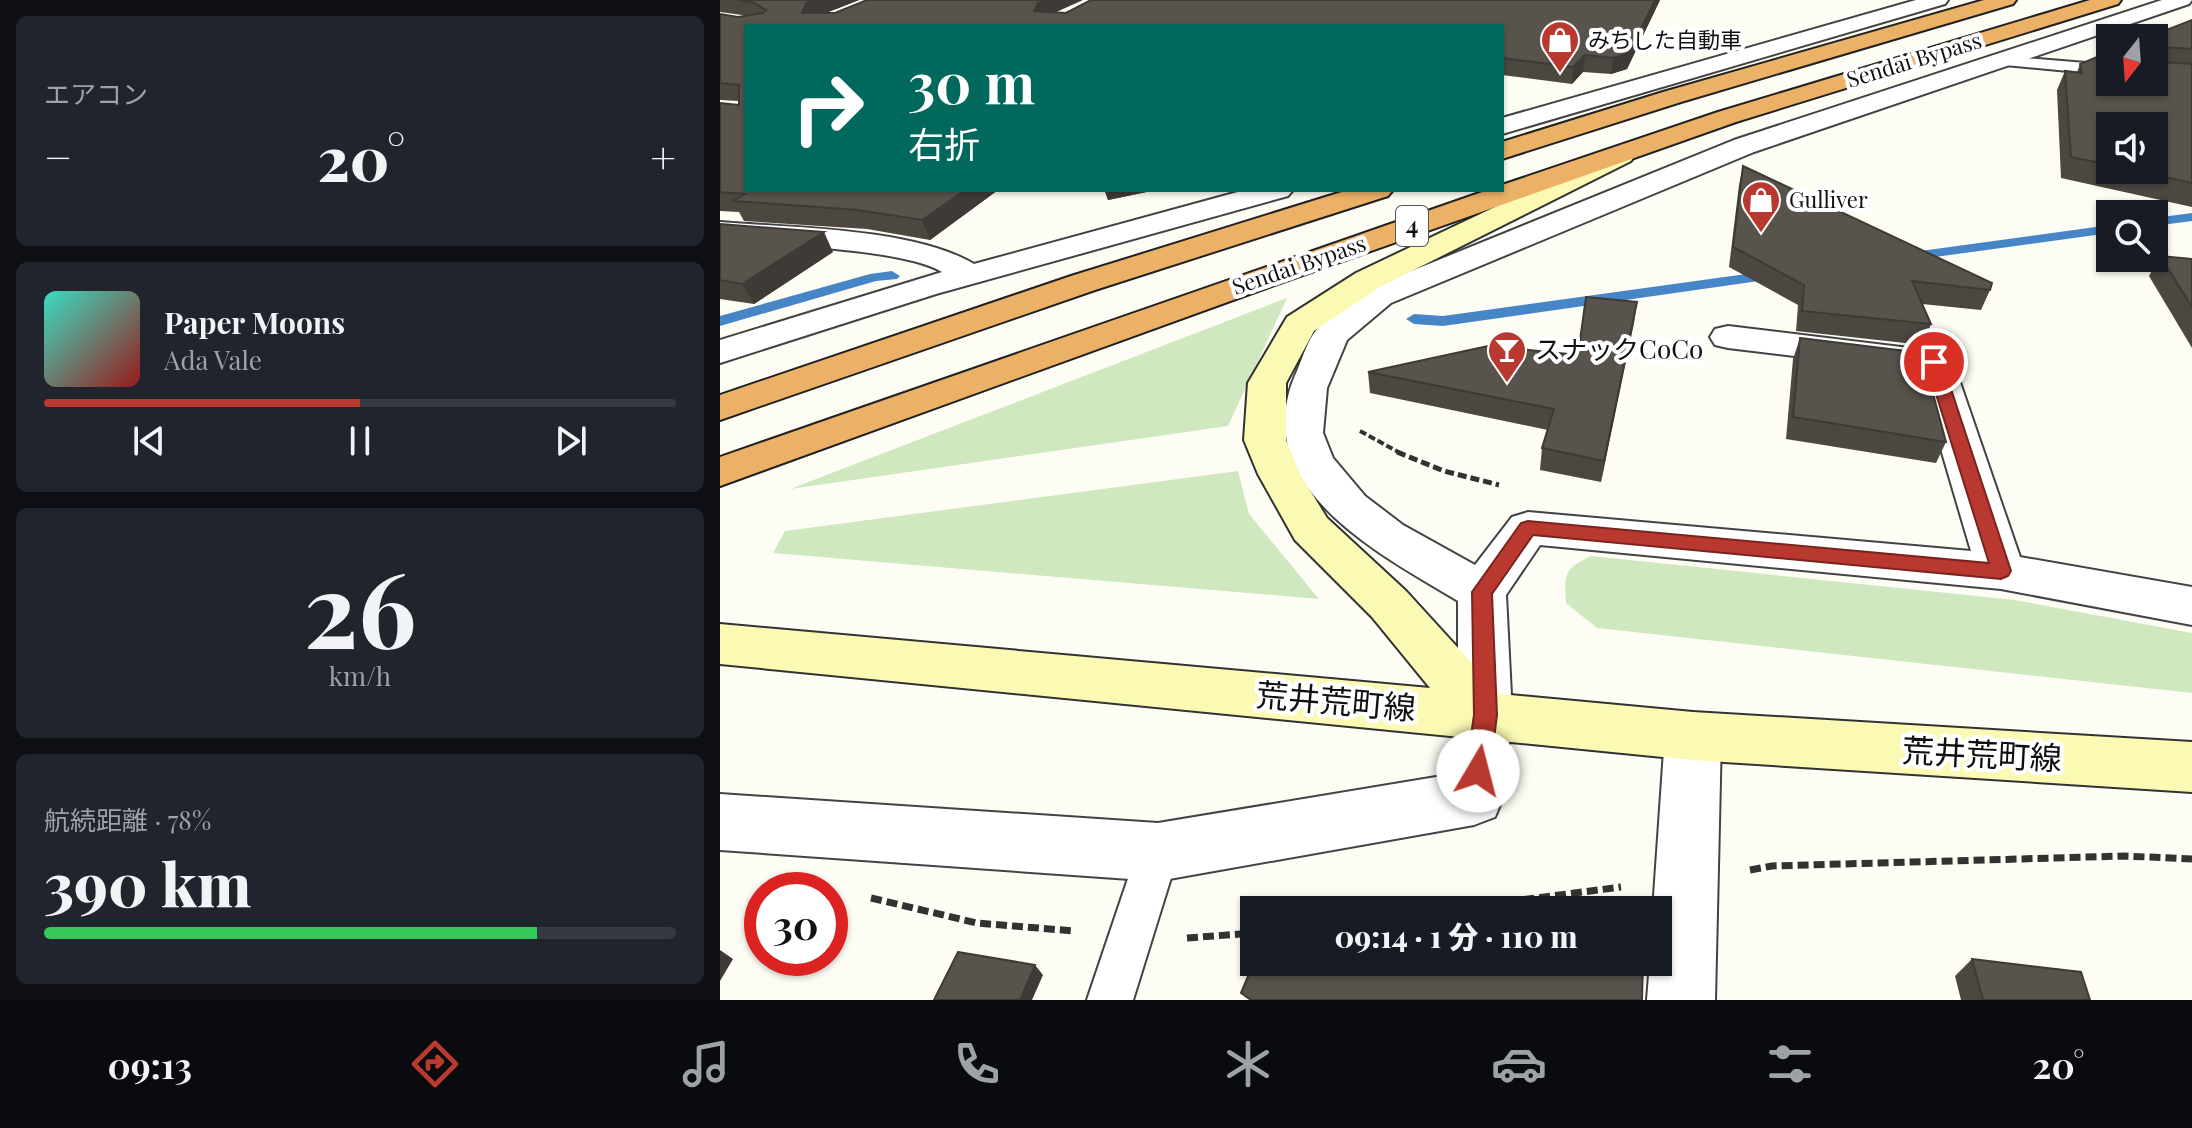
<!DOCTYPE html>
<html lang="ja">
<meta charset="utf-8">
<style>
body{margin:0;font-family:"Playfair Display","Noto Sans JP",serif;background:#20242c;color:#f1f3f6;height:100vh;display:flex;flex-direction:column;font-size:30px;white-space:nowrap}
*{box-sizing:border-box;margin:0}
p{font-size:26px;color:#9ea1a6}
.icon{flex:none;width:44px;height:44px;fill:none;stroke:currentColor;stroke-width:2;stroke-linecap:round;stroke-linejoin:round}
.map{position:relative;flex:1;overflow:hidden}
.side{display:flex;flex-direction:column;gap:16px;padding:16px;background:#0d0f14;width:720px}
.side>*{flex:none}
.top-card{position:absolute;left:24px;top:24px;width:760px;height:168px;border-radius:0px;box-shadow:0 2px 6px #0004;background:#00695c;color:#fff;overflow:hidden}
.needle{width:52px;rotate:197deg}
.tools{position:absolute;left:1376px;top:24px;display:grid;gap:16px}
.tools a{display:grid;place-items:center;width:72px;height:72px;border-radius:0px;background:#171b24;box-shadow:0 2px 6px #0004;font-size:40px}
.speed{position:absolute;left:24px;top:872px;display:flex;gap:16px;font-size:40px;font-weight:700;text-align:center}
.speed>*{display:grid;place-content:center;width:104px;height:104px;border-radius:50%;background:#171b24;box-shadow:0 2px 6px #0004;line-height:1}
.speed .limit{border:12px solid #d22;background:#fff;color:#111}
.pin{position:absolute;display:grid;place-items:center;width:68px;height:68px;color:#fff;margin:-34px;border:4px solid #fff;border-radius:50%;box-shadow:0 2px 8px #0007}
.me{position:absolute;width:88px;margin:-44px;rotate:8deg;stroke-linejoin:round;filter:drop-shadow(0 0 6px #0008)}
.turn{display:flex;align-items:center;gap:28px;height:168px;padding:0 32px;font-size:36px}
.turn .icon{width:104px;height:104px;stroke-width:2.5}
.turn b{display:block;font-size:56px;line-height:68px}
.big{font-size:60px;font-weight:800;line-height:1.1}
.side .widget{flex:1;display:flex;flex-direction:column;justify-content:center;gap:12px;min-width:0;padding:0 28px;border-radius:12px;background:#20242c}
.side .dial{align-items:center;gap:0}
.dial b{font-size:104px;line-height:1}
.song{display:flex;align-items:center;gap:24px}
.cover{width:96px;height:96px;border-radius:12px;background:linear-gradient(135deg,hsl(170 70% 55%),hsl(0 70% 35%))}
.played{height:8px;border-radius:4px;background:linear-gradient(90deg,#b93830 50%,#363941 50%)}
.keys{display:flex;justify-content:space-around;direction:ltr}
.heat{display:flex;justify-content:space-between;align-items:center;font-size:44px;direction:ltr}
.charge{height:12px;border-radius:6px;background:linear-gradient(90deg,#34c759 78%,#363941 0)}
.trip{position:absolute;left:520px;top:896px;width:432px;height:80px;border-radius:0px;background:#171b24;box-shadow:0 2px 6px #0004;font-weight:800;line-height:80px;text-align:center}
.tabs{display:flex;height:128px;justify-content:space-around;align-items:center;background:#090b0e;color:#9ea1a6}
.tabs .icon{width:56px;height:56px}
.tabs .selected{color:#b93830}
.tabs b{font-size:36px;color:#f1f3f6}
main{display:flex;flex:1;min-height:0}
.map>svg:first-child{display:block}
</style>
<main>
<section class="side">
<div class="widget"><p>エアコン</p>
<div class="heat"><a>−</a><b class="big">20°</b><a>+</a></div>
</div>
<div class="widget">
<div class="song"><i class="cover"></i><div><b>Paper Moons</b><p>Ada Vale</p></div></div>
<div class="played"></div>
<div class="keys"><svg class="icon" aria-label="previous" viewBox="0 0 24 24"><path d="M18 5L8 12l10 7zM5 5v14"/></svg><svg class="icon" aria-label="pause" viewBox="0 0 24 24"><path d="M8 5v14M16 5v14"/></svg><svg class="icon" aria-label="next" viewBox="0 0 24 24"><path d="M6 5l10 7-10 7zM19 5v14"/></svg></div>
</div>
<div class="widget dial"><b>26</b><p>km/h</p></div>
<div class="widget"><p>航続距離 · 78%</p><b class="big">390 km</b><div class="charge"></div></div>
</section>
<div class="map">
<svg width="1472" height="1000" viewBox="0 0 1472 1000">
<rect width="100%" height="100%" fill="#fefdf5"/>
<g fill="#d0e8bf">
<path d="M567,298l-59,128 -438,63z"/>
<path d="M518,471l11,43 70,85 -546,-46 12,-22z"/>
<path d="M871,556l424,44 177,33v60l-595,-65 -31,-25c-2,-29 -2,-34 25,-47z"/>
</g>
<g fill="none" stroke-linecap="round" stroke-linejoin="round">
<g fill="#4786c6" fill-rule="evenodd">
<path d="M1472,213v8l-38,5v-8z"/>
<path d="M1390,225v8l-204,28 -7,-4 7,-4z"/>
<path d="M1055,270l5,2v6l-337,48 -29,-2 -8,-5 8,-5 29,2z"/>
<path d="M172,271l8,5 -3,3 -21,2 -156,45v-10l150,-42z"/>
</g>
<g stroke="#434343" stroke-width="4">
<g id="lane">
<path d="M1280,56l110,9v10l-116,-11v-6z"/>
<path d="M438,832l15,6 6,14 -46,148h-46l50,-148 6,-14z"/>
</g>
</g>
<g stroke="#434343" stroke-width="4">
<g id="street">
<path d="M1196,0h32l-3,4 -443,130v-16z"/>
<path d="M1442,0h30l-3,4 -435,148 -363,151 -44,37 -20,48 -4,45 10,25 32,38 38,29 72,40 37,-48 16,-5 443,39 -53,-180 -190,-23 -13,-3 -5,-8 5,-8 13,-3 206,25 13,3 6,8 67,195 172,30v38l-191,-36 -461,-44 -34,50 6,120 -9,83 -8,19 -21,8 -316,56 -438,-31v-56l438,29 290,-48 10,-60v-114c-80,-48 -214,-116 -161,-230 6,-14 11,-33 22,-44 13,-14 32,-26 48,-38l367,-149z"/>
<path d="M525,190h48l-5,6 -352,98 -216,69v-23l222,-68c-40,-24 -170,-27 -222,-32v-18c73,6 193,6 254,42z"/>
<path d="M973,712l20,7 8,17 -6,264h-68l3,-38h8v-52h-5l12,-174 8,-17z"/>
</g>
</g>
<g stroke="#323232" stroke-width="4">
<path id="secondary" d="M901,147l10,2 4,6 -4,6 -251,126 -66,44 -28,52v57l14,34 27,44 79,73 94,103 193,18 499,30v50l-499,-32 -973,-96v-40l710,64 -58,-71 -77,-77 -37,-66 -14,-34 4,-57 39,-66 69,-44z"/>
</g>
<g stroke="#212121" stroke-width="4">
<g id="highway">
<path d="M1264,0h32l-3,4 -332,98 -179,57v-17l161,-50z"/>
<path d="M1370,0h31l-3,4 -382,118 -467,165 -549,199v-29l768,-267h14v-5l216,-73z"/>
<path d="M628,190h45l-5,6 -293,94 -375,130v-25l351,-119z"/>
</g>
</g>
<path stroke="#323232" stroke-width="4" stroke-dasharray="7 3" stroke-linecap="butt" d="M640,431l42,23"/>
<path stroke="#323232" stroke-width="5" stroke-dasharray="9 4" stroke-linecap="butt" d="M677,452l47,19 55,14"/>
<g stroke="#323232" stroke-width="7" stroke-dasharray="11 5" stroke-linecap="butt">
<path d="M1030,870l22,-4 353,-10 67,3"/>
<path d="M151,898l106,25 97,8"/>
<path d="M724,910l177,-23"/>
<path d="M467,938l67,-5"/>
</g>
<use href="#lane" fill="#fff" fill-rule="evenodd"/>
<use href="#street" fill="#fff" fill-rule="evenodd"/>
<use href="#secondary" fill="#fafab4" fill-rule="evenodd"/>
<use href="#highway" fill="#ebb166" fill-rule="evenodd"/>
</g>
<g fill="#4d4742" fill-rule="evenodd">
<path d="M0,0h139l-33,13h240l25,-13h569l-33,69 -16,5 -28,-2 -11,12 -70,-9v-49h-756v164h252l-68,50 -63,-11 -123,-8 -5,-9 -19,-1v-108l19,2v-4l-19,-1v-86l18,3 11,-1 -29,-4z"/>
<path d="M1472,20v187l-131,-29 -4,-88 8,-19 12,1 3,-8 30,18 44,-44zM1390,126l44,44h-44z"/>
<path d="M1023,166l247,124 -9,20 -59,-6 9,20 -8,21 -127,-14 2,-26 -69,-38 10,-82z"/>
<path d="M369,190h67l-48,10 -3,-8z"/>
<path d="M0,224l113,28 -79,52 -34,-5z"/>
<path d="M1440,256l32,3v89l-43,-72z"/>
<path d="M917,302l-36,180 -61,-12 2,-22 6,-18 -178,-37 -2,-21 210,-17z"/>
<path d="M1080,338l146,104 -10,21 -150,-24 7,-80z"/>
<path d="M1252,959l118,41h-129l-6,-24z"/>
</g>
<g fill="#3e3a36">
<path d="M94,0h45l-46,18 -11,-5 4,-10z"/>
<path d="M325,0h38l-40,18 -9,-7 4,-8z"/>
<path d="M935,0h5l-33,69 -16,5 2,-16z"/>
<path d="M865,55l-2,17 -11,12 1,-17z"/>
<path d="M245,190h33l-68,50 -8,-20z"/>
<path d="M385,190h51l-48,10z"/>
<path d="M104,232l9,20 -79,52 -12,-20z"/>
<path d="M917,302l-3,21 -33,159 3,-21z"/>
<path d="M0,950l13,9 -13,22z"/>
<path d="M315,965l8,10 -11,25h-12z"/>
</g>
<g fill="#59534d" stroke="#3e3a36" stroke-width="2">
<path d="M18,0h76l-8,3 -4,10h33l32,-13h178l-7,3 -4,8 32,2 25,-13h564l-26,53 -16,5 -28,-3 -12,12 -71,-9v-32h-756v164h219l-43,30 -64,-10 -125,-9 12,-7 -25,-2v-89l19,2v-20l-19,-2v-69l18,3 25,-4 3,-3 -14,-8z"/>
<path d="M1472,20v29l-29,-2 -3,3 3,12 29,2v119l-60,-13h22v-44h-44v39l-39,-8 -6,-86 17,2 -2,-9 17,-7 13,1v24h44v-44h-8z"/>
<path d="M1023,166l249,117 -2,7 -78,-9 19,43 -129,-13 2,-26 -71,-38z"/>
<path d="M0,224l104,8 -82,52 -22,-4z"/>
<path d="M1440,256l32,3v48z"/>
<path d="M866,297l51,5 -33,159 -62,-13 12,-39 -186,-37 120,-26 90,9z"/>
<path d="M1080,338l122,15 24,89 -153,-25z"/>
<path d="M238,952l77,13 -15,35h-86z"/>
<path d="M1252,959l109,13 9,28h-107z"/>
<path d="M534,962h389l-1,38h-391l-10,-7z"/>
</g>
<path fill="#b93830" stroke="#78241f" stroke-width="2" d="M1214,357l8,5 69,209 -3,5 -7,3 -468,-44 -41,59 5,121 -7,56 -4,7 -8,3 -9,-3 -3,-7 8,-56 -2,-123 49,-69 7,-2 461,42 -63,-201z"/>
<defs>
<g id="shop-pin" transform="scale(2)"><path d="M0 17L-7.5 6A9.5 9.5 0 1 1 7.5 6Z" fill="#b93830" stroke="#fff"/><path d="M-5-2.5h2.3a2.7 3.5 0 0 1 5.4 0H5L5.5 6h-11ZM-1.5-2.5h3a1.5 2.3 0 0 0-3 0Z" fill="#fff"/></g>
<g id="bar-pin" transform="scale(2)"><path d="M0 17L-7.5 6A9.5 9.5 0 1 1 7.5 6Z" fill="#b93830" stroke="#fff"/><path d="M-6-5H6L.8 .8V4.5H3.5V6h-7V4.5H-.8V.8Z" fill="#fff"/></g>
</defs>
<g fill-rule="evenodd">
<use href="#shop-pin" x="840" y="40"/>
<use href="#shop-pin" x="1041" y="200"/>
<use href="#bar-pin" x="787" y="350"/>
</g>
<g text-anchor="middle" stroke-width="8" stroke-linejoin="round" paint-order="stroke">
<g font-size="22" fill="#101010" stroke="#fff" text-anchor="start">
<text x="868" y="48">みちした自動車</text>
<text x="1069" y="208">Gulliver</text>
</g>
<g font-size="22" fill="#101010" stroke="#fff">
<text transform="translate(1194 60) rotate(-17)" y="8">Sendai Bypass</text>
<text transform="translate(579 265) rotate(-19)" y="8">Sendai Bypass</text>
</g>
<rect fill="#fff" stroke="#585858" stroke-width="2" x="676" y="206" width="32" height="40" rx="6"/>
<g font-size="24" font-weight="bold" fill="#101010">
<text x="692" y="234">4</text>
</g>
<g font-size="26" fill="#101010" stroke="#fff" text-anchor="start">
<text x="815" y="359">スナックCoCo</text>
</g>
<g font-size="32" fill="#101010" stroke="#fff">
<text transform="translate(616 702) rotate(5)" y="11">荒井荒町線</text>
<text transform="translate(1262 755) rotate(3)" y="11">荒井荒町線</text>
</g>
</g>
</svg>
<div class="tools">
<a><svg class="needle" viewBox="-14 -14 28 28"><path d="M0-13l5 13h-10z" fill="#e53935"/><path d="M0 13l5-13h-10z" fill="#9ea1a6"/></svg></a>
<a><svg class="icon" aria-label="sound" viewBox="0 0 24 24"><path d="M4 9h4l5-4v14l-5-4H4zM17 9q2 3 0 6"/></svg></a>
<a><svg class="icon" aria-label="search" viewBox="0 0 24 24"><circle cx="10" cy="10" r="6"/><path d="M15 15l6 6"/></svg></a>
</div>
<div class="speed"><div class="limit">30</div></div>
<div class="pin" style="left:1214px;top:362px;background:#d93025"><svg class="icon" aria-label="arrive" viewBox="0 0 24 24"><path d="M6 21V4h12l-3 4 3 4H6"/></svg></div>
<svg class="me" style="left:758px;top:771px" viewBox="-20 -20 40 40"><circle r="19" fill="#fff"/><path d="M0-13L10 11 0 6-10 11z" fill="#b93830"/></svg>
<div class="trip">09:14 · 1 分 · 110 m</div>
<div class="top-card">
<div class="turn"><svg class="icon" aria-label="right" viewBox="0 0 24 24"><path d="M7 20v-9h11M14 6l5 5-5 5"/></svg><div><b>30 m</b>右折</div></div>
</div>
</div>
</main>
<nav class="tabs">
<b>09:13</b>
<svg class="icon selected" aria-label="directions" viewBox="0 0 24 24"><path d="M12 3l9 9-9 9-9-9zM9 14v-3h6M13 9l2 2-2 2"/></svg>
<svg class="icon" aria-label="music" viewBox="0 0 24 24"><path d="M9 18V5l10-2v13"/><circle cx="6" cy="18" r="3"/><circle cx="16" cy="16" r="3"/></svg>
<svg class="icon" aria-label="phone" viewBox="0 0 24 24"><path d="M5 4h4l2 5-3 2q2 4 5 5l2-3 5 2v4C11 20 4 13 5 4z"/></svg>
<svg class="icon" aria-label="climate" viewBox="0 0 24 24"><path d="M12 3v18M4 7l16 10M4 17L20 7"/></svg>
<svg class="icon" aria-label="car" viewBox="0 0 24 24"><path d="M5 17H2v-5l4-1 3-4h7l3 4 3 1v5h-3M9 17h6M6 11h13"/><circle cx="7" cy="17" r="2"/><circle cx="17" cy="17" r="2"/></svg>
<svg class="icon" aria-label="filters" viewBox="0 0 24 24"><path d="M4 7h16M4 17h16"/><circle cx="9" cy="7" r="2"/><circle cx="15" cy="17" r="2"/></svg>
<b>20°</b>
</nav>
